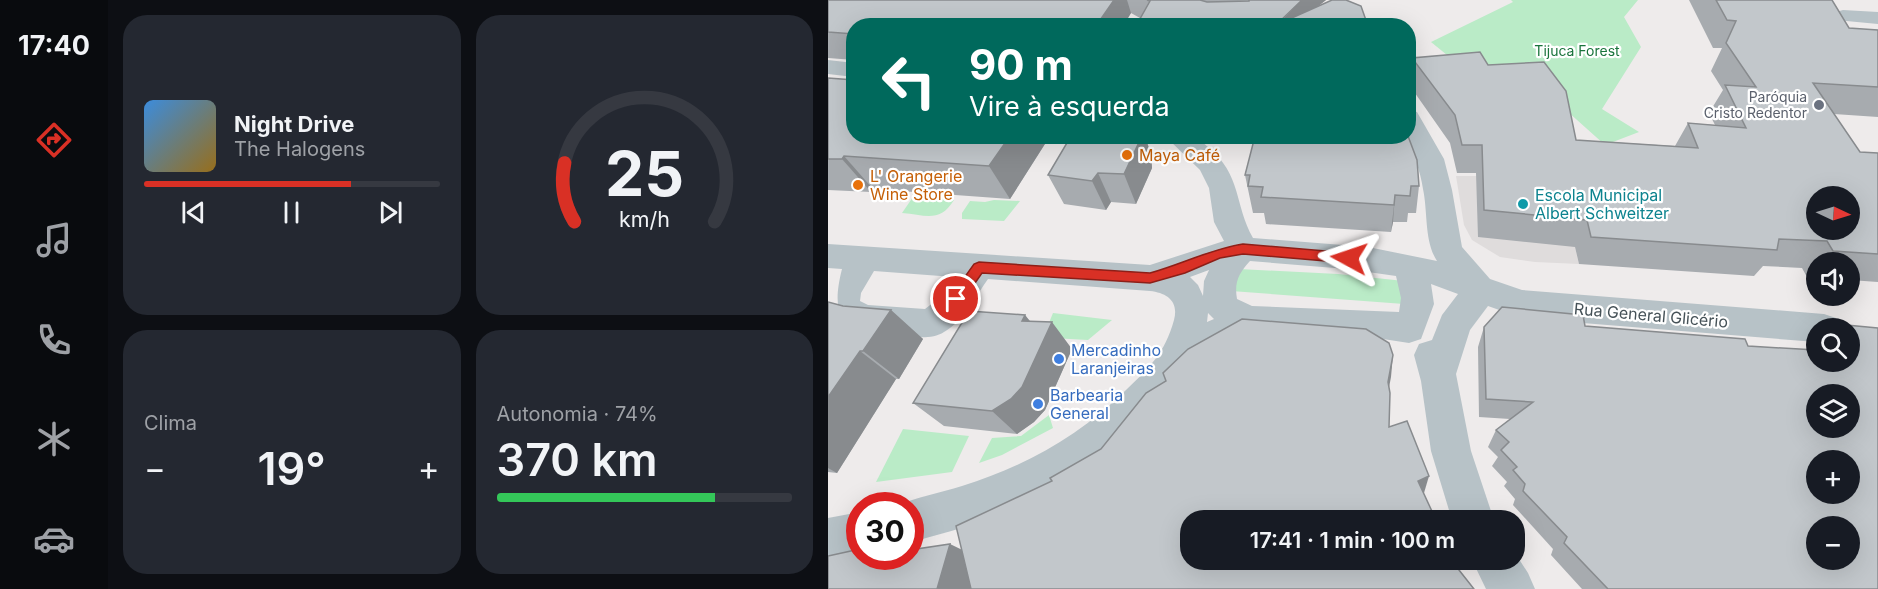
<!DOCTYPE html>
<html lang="pt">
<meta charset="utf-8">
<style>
body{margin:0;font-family:Inter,sans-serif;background:#242831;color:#f1f3f6;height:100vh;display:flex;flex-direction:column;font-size:22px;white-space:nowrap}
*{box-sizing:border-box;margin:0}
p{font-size:20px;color:#9ea1a6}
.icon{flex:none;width:33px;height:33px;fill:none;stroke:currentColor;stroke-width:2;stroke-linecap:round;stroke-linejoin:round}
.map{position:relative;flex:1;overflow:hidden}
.side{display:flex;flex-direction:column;gap:15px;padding:15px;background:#0d0f14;width:720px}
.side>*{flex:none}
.banner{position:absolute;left:18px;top:18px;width:570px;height:126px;border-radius:24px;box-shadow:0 6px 24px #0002;background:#00695c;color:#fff;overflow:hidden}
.needle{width:39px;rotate:94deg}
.tools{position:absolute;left:978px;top:186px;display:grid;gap:12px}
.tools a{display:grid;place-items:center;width:54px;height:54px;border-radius:50%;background:#171b24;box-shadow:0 6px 24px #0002;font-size:30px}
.speed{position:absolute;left:18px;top:492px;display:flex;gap:12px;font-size:30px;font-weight:700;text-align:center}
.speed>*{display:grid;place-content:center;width:78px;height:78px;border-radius:50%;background:#171b24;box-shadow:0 6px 24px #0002;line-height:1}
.speed .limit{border:9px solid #d22;background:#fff;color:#111}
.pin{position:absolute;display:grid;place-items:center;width:51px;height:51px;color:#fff;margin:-26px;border:3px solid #fff;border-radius:50%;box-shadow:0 2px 6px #0007}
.me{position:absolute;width:66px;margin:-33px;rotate:275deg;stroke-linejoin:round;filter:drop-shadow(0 0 4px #0008)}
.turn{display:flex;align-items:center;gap:21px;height:126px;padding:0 24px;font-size:27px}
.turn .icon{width:78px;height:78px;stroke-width:2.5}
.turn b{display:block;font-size:42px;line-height:51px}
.big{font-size:45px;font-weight:600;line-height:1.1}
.side .widget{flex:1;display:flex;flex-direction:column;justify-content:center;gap:9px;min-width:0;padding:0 21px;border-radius:24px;background:#242831}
.side .dial{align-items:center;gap:0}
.dial svg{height:156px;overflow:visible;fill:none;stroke:#363941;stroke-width:7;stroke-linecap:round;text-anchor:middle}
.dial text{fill:#f1f3f6;stroke:none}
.song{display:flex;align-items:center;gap:18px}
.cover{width:72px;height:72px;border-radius:9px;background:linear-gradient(135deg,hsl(210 70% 55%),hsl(40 70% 35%))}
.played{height:6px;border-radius:3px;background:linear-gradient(90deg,#d93025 70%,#363941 70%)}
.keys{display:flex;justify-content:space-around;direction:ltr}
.heat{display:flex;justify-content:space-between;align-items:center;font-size:33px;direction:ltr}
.charge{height:9px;border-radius:4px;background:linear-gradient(90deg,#34c759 74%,#363941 0)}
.side .tiles{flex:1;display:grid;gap:15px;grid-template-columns:repeat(2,1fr)}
.trip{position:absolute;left:352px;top:510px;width:345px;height:60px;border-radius:24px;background:#171b24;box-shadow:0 6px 24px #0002;font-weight:600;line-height:60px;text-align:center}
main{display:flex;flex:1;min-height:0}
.menu{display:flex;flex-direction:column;width:108px;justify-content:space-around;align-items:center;background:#090b0e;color:#9ea1a6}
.menu .icon{width:42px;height:42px}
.menu .active{color:#d93025}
.menu b{font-size:27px;color:#f1f3f6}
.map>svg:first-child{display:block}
</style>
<main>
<nav class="menu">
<b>17:40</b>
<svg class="icon active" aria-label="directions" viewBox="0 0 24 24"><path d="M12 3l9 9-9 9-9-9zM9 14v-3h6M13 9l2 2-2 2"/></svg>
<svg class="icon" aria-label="music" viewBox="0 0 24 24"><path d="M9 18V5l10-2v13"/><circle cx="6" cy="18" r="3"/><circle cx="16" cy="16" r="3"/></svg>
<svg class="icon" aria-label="phone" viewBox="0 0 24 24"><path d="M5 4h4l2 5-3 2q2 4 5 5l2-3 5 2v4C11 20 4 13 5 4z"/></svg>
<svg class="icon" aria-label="climate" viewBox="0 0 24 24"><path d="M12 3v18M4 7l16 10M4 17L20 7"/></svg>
<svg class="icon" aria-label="car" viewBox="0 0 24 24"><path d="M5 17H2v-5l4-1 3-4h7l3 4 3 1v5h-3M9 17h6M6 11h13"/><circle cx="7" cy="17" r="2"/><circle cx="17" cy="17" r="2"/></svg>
</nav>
<section class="side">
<div class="tiles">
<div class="widget">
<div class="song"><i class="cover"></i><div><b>Night Drive</b><p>The Halogens</p></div></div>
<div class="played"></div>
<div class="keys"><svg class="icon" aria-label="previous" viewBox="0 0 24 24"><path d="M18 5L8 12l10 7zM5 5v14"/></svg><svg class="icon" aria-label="pause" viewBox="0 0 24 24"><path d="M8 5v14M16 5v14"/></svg><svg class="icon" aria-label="next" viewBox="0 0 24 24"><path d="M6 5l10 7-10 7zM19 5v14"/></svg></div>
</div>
<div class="widget dial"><svg viewBox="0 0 100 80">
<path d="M14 69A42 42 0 1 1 86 69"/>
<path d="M14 69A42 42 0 0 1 9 39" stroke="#d93025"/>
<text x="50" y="56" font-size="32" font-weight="700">25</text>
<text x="50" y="72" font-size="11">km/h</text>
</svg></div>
<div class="widget"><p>Clima</p>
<div class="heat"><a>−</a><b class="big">19°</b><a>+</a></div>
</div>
<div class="widget"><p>Autonomia · 74%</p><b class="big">370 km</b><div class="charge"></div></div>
</div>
</section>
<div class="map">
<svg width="1050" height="589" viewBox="0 0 1050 589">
<rect width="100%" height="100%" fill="#eeebeb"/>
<path fill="#dfdcdc" d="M628,176h20l99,71 4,17 -44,-2 -35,-5 -28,-17 -8,-15z"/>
<g fill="#baebc7">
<path d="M683,0h127l-14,17 17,30 -39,62 37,23 -34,13 -66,-59 -65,-9 -43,-35 82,-40z"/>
<path d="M85,197l41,3c-14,23 -28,15 -52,13z"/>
<path d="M166,200l26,1 -16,20 -42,-2v-6l8,-12 15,1z"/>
<path d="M411,269l99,5 66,7v23l-173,-13z"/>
<path d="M225,313l59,7 -24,20 -36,-2 -8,-3z"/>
<path d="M221,415l4,13 -51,27 -23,8 13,-25 29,-2z"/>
<path d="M75,429l66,7 -17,36 -76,10z"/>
</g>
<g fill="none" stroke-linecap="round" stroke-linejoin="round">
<g fill="#b7c2c7" fill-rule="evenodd">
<path d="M1015,10l35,2v12l-42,-4 -4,-4 4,-4z"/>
<path d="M0,60l26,3v14l-26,-3z"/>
<path d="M580,110l9,2 27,47 8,31 10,57 28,32 32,11 302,24 12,4 5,10h-25v14l-294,-24 -34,-12 -18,24 -14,44 15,77 23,69h-42l-21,-69 -10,-70 -7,-26 5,-11 13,-4 10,-25 16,-21 -27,-10 3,20 -13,35 -12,4 -26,-4 -134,-5c-54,21 -86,76 -129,113 -58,50 -136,77 -210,95v-36h-14c21,-9 44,-13 66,-20 62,-19 117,-50 164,-96 23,-22 39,-37 48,-70 5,-19 -7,-27 -24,-29l-162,-12c-13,18 -24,42 -44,53 -14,9 -34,4 -50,3 -46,-3 -66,-11 -52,-66l-14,-1v-24l322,21 74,-24 -10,-19 -5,-34 -9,-18 -35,-34c9,0 20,-1 28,0 6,2 11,8 15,11 34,28 26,57 45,91l115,9 69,14c-13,-20 -9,-49 -14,-72 -3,-19 -9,-35 -18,-53h3zM422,261l97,8 49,7 5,22 -2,14 -147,-6 -15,-7c-3,-17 2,-26 13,-38zM381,270l-5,11 -1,15 -5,-11 -8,-8zM46,271l80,6 -20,25 -9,7 -57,-4 -8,-4 1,-8zM380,313l6,6 -7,3z"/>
<path d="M32,512v43l-32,7v-44z"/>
<path d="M687,553l13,20 7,16h-49l-14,-29h43z"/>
</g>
</g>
<g fill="#a7abaf">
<path d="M0,0h498l-8,6h43l-221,12 -9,-5 -8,13h-269v34l-26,-2z"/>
<path d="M861,0h143l17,28 29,2v87l-44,-3 26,38 18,1v129l-28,-2v-18h-34v16l-9,-1 -5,-9 -39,-2 -9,10 -175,-12 -4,-17 -97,-10 -2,-64h-19l-7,-30 -40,-57 2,-28 76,7 88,75 99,6 13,-23 27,2 -6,-12 14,-23 -12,-19 11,-23h-9z"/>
<path d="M0,78l26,58h196l-40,63 -137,-10 -2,3 -43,-2z"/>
<path d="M414,136h166l11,50 -3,27h-8l-1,9h-14l-2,10 -125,-8 -2,-11h-11l-8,-38 9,-34z"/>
<path d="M323,154l1,14 -16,36 -25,-2 -5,8 -42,-6 -16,-29z"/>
<path d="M0,302l15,4 48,4 32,29 -24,40h-3l-59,94 -9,-1z"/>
<path d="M197,315l5,6 42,28 -27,61 -11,12 -17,12 -73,-8 -31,-23z"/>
<path d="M1007,324l43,4v261h-296l-31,-34 2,-6 -40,-44 2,-6 -11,-13 3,-4 -15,-16 6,-9 -10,-10 8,-17 14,-11 -31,-2 -1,-70 6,-20 101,-1 163,20 66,4 -3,-6 5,-4v22h34v-34h-20z"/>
</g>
<g fill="#888b8e">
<path d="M286,0h13l4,13 -8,13h-27z"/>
<path d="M474,0h24l-10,8 -40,18z"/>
<path d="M182,136h40l-40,63 -21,-33z"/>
<path d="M313,136h4l6,18 1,14 -16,36 -12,-30z"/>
<path d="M16,156l29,33 -2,3 -29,-33z"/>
<path d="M270,173l13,29 -5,8 -14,-29z"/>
<path d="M567,195l-2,27 -2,10 3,-27z"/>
<path d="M63,310l32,29 -24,40 -36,-28z"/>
<path d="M197,315l19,25 8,-18 20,27 -27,61 -11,12 -17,12 -25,-23 30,-90z"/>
<path d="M32,351l36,28 -59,94 -9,-5v-71z"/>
<path d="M565,355l-2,22 -5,26 2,-21z"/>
<path d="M601,476l-5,17 -11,4 5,-16z"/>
<path d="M122,544l33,16 -8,29h-38z"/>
</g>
<g fill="#c2c7cb" stroke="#888b8e" stroke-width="1.5" fill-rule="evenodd">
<path d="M0,0h286l-18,26h-242v8l-26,-2z"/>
<path d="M319,0h53l7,2 42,-1v-1h53l-26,25 56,-25h14l15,6 7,20h-232l14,-25z"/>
<path d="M888,0h116l17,28 29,2v57l-65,-4 47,69 18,1v101l-45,-3 -6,-10 -48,-2 -2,11 -186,-13 -4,-17 -103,-10 -2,-65h-20l-7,-30 -43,-57 68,-6 8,13 56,-3 22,29 10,49 122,8 -10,-25 58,5 -21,-43 31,2 -30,-44 10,-22 -9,-1zM988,196h34v34h-34z"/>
<path d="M0,78l26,2v56h156l-21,30 -145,-10 -2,3h-14z"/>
<path d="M243,136h70v2l-17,36 -26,-1 -6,8 -44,-6z"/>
<path d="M427,136h153l9,24 2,26h-8l-1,10 -15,-1 -1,10 -133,-8 2,-10 -15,-1 2,-11h-5z"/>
<path d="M0,302l15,4 48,4 -28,41h-3l-32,46z"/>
<path d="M674,307l81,8 2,11 160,13 3,7 68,4v12h34v-34h-12l-3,-4 43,4v261h-270l-44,-46 3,-6 -44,-46 2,-7 -12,-14 4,-3 -16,-17 8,-8 -13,-12 37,-28 -47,-3 -2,-72zM988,394h34v34h-34zM988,460h34v34h-34zM988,526h34v34h-34z"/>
<path d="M141,311l56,4 -3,6 30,1 -30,65 -11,12 -19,12 -79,-8z"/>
<path d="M414,319l124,10 23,14 4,12 -5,27 2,11 -1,34 18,-6 22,55 -11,5 18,39h-245v40h263l5,10 15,19h-503l-15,-63 96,-45 -2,-3 51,-29 45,-56 20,-12 -3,-8 25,-24z"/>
<path d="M122,544l-13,45h-109v-33l32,-7v7h2v2l7,-2h41v-6z"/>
</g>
<path fill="#d93025" stroke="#8d1f18" stroke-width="1.5" d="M415,244l106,9 7,5 -7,5 -106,-9 -23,4 -35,15 -35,10 -168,-10 -21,30h-10l-2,-4 25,-35 5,-2 171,11c32,-9 61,-24 93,-29z"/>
<circle fill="#6b7280" stroke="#fff" stroke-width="2" cx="991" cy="105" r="6"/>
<g fill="#e8710a" stroke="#fff" stroke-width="2">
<circle cx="299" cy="155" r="6"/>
<circle cx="30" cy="185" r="6"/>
</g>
<circle fill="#0f9aa8" stroke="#fff" stroke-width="2" cx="695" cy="204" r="6"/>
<g fill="#3f7fe0" stroke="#fff" stroke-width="2">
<circle cx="231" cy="359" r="6"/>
<circle cx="210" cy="404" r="6"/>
</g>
<g text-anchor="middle" stroke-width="4.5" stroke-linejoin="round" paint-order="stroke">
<g font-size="14" fill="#1a743c" stroke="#fff">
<text x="749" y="56">Tijuca Forest</text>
</g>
<g font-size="14" fill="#5b616d" stroke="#fff" text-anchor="end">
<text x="979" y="102">Paróquia<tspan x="979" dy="16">Cristo Redentor</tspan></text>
</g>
<g font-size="16" fill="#c56008" stroke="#fff" text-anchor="start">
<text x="311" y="161">Maya Café</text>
<text x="42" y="182">L' Orangerie<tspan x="42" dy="18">Wine Store</tspan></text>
</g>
<g font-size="16" fill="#0d838f" stroke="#fff" text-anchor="start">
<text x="707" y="201">Escola Municipal<tspan x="707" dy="18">Albert Schweitzer</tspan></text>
</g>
<g font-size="16" fill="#455157" stroke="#fff">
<text transform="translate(823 315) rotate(5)" y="6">Rua General Glicério</text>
</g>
<g font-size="16" fill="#366cbe" stroke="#fff" text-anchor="start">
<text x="243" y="356">Mercadinho<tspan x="243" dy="18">Laranjeiras</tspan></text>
<text x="222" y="401">Barbearia<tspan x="222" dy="18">General</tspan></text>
</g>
</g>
</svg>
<div class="tools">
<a><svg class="needle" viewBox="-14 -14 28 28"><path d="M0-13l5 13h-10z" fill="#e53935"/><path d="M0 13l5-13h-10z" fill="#9ea1a6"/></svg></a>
<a><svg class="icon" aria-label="sound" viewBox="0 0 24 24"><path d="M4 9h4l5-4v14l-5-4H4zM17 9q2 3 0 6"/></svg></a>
<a><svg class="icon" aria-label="search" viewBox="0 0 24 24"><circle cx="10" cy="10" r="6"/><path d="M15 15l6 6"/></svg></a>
<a><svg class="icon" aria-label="layers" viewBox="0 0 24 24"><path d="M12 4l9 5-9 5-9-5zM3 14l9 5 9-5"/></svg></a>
<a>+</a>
<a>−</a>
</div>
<div class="speed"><div class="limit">30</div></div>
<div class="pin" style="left:128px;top:299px;background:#d93025"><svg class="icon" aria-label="arrive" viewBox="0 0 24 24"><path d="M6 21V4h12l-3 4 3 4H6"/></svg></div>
<svg class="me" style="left:521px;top:258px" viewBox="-20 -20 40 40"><path d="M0-17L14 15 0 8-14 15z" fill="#d93025" stroke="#fff" stroke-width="4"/></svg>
<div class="trip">17:41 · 1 min · 100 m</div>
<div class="banner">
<div class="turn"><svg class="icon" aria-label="left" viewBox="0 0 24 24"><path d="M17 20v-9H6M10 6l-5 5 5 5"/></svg><div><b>90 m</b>Vire à esquerda</div></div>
</div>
</div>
</main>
